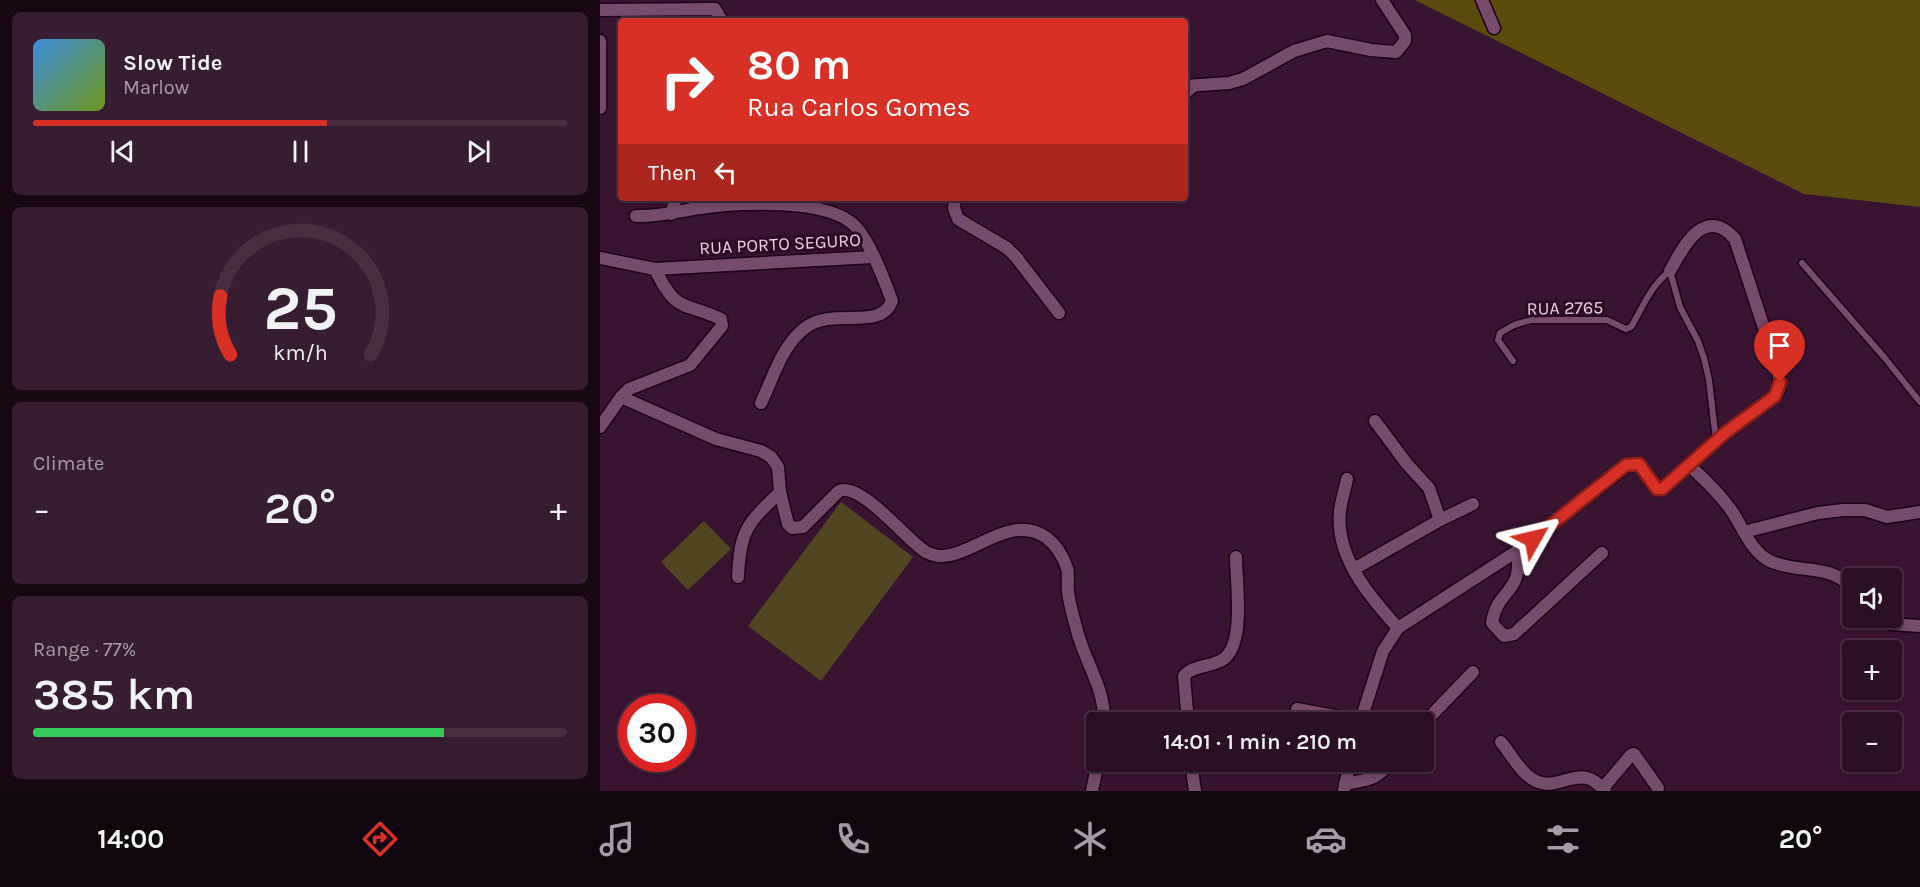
<!DOCTYPE html>
<meta charset="utf-8">
<style>
body{margin:0;font-family:Karla,sans-serif;background:#371d32;color:#f1f3f6;height:100vh;display:flex;flex-direction:column;font-size:22px;white-space:nowrap}
*{box-sizing:border-box;margin:0}
p{font-size:20px;color:#a69ca7}
.icon{flex:none;width:33px;height:33px;fill:none;stroke:currentColor;stroke-width:2;stroke-linecap:round;stroke-linejoin:round}
.map{position:relative;flex:1;overflow:hidden}
.drawer{display:flex;flex-direction:column;gap:12px;padding:12px;background:#180814;width:600px}
.drawer>*{flex:none}
.guide{position:absolute;left:18px;top:18px;width:570px;height:183px;border-radius:6px;box-shadow:0 3px 9px #0003,0 0 0 2px #472f42;background:#d93025;color:#fff;overflow:hidden}
.buttons{position:absolute;left:1242px;top:568px;display:grid;gap:12px}
.buttons a{display:grid;place-items:center;width:60px;height:60px;border-radius:6px;background:#2b0f25;box-shadow:0 3px 9px #0003,0 0 0 2px #472f42;font-size:30px}
.speed{position:absolute;left:18px;top:694px;display:flex;gap:12px;font-size:30px;font-weight:700;text-align:center}
.speed>*{display:grid;place-content:center;width:78px;height:78px;border-radius:50%;background:#2b0f25;box-shadow:0 3px 9px #0003,0 0 0 2px #472f42;line-height:1}
.speed .limit{border:9px solid #d22;background:#fff;color:#111}
.pin{position:absolute;display:grid;place-items:center;width:51px;height:51px;color:#fff;margin:-62px -26px;border-radius:50% 50% 50% 0;rotate:-45deg;box-shadow:0 0 6px #0007}
.pin .icon{rotate:45deg}
.me{position:absolute;width:66px;margin:-33px;rotate:53deg;stroke-linejoin:round;filter:drop-shadow(0 0 4px #0008)}
.turn{display:flex;align-items:center;gap:21px;height:126px;padding:0 30px;font-size:27px}
.turn .icon{width:78px;height:78px;stroke-width:2.5}
.turn b{display:block;font-size:42px;line-height:51px}
.then{display:flex;align-items:center;height:57px;padding:0 30px;background:#0003;gap:12px;font-size:22px}
.big{font-size:45px;font-weight:600;line-height:1.1}
.drawer .tile{flex:1;display:flex;flex-direction:column;justify-content:center;gap:9px;min-width:0;padding:0 21px;border-radius:9px;background:#371d32}
.drawer .dial{align-items:center;gap:0}
.dial svg{height:156px;overflow:visible;fill:none;stroke:#472f42;stroke-width:7;stroke-linecap:round;text-anchor:middle}
.dial text{fill:#f1f3f6;stroke:none}
.song{display:flex;align-items:center;gap:18px}
.cover{width:72px;height:72px;border-radius:9px;background:linear-gradient(135deg,hsl(210 70% 55%),hsl(80 70% 35%))}
.played{height:6px;border-radius:3px;background:linear-gradient(90deg,#d93025 55%,#472f42 55%)}
.keys{display:flex;justify-content:space-around;direction:ltr}
.heat{display:flex;justify-content:space-between;align-items:center;font-size:33px;direction:ltr}
.charge{height:9px;border-radius:4px;background:linear-gradient(90deg,#34c759 77%,#472f42 0)}
.trip{position:absolute;left:486px;top:712px;width:348px;height:60px;border-radius:6px;background:#2b0f25;box-shadow:0 3px 9px #0003,0 0 0 2px #472f42;font-weight:600;line-height:60px;text-align:center}
.tab-bar{display:flex;height:96px;justify-content:space-around;align-items:center;background:#11060f;color:#a69ca7}
.tab-bar .icon{width:42px;height:42px}
.tab-bar .selected{color:#d93025}
.tab-bar b{font-size:27px;color:#f1f3f6}
main{display:flex;flex:1;min-height:0}
.map>svg:first-child{display:block}
</style>
<main>
<section class="drawer">
<div class="tile">
<div class="song"><i class="cover"></i><div><b>Slow Tide</b><p>Marlow</p></div></div>
<div class="played"></div>
<div class="keys"><svg class="icon" aria-label="previous" viewBox="0 0 24 24"><path d="M18 5L8 12l10 7zM5 5v14"/></svg><svg class="icon" aria-label="pause" viewBox="0 0 24 24"><path d="M8 5v14M16 5v14"/></svg><svg class="icon" aria-label="next" viewBox="0 0 24 24"><path d="M6 5l10 7-10 7zM19 5v14"/></svg></div>
</div>
<div class="tile dial"><svg viewBox="0 0 100 80">
<path d="M14 69A42 42 0 1 1 86 69"/>
<path d="M14 69A42 42 0 0 1 9 39" stroke="#d93025"/>
<text x="50" y="56" font-size="32" font-weight="700">25</text>
<text x="50" y="72" font-size="11">km/h</text>
</svg></div>
<div class="tile"><p>Climate</p>
<div class="heat"><a>−</a><b class="big">20°</b><a>+</a></div>
</div>
<div class="tile"><p>Range · 77%</p><b class="big">385 km</b><div class="charge"></div></div>
</section>
<div class="map">
<svg width="1320" height="791" viewBox="0 0 1320 791">
<rect width="100%" height="100%" fill="#391431"/>
<g fill="#504720">
<path d="M241,502l72,55 -92,124 -73,-55z"/>
<path d="M104,521l27,28 -43,41 -27,-28z"/>
</g>
<path fill="#594c0c" d="M815,0h505v207l-116,-13z"/>
<g fill="none" stroke-linecap="round" stroke-linejoin="round">
<g stroke="#1f0019" stroke-width="9">
<g id="service">
<path d="M585,97l13,-11"/>
<path d="M1202,263l82,94 36,45"/>
<path d="M913,361l-15,-21 2,-7 14,-8 17,-5h76l19,9 5,-2c12,-20 20,-42 39,-56l10,36 18,34 6,17 5,22 7,60"/>
</g>
</g>
<g stroke="#1f0019" stroke-width="15">
<g id="minor">
<path d="M882,0l12,28"/>
<path d="M0,10l115,-1 7,12"/>
<path d="M0,41v67"/>
<path d="M585,86l44,-3 14,-4 51,-28 33,-10 44,9 25,2 9,-11v-6l-23,-35"/>
<path d="M355,198l-1,10 4,11 49,29 9,9 43,56"/>
<path d="M71,214l5,-16"/>
<path d="M36,216c23,1 42,-5 64,-8 37,-5 129,-11 156,19 15,17 28,52 36,74 -12,31 -58,5 -87,27 -23,17 -32,50 -44,75"/>
<path d="M0,258l55,11 218,-12"/>
<path d="M21,397l95,42 45,12 10,6 7,10 2,25 8,32 4,4 11,-1 36,-36c23,-9 67,49 87,61 36,20 79,-44 121,-14 10,8 16,18 20,30 2,7 0,16 1,23 1,12 5,24 8,36 7,32 30,62 28,96"/>
<path d="M775,421l32,43 22,24 11,32"/>
<path d="M0,427l21,-30 8,-8 61,-24 32,-39 -1,-7c-39,-18 -44,-5 -66,-50"/>
<path d="M1089,465c14,13 28,26 39,41 14,17 21,45 42,55 28,13 61,2 82,27"/>
<path d="M747,479c-2,11 -6,22 -7,32 -5,46 30,86 58,117"/>
<path d="M1144,532l74,-19 25,-3h22l22,7 33,-5"/>
<path d="M917,551c7,43 -20,37 -25,72l12,13 10,-2 88,-81"/>
<path d="M754,569l86,-49 33,-16"/>
<path d="M138,577c2,-47 9,-53 42,-85"/>
<path d="M1279,618l12,6 29,2"/>
<path d="M697,709l64,12"/>
<path d="M588,723l-4,-47c9,-11 26,-9 38,-16 24,-14 14,-77 14,-103"/>
<path d="M760,723l23,-72 15,-23 119,-77 110,-86 12,-1 18,25h5l63,-56 50,-37 4,-6v-16l-44,-135c-30,-34 -51,6 -65,32"/>
<path d="M824,723l49,-51"/>
<path d="M901,742c10,12 20,32 35,39 17,9 34,-7 51,-3 6,1 12,7 16,10l-1,3"/>
<path d="M591,762l4,29"/>
<path d="M745,784c23,-5 30,-3 46,-22"/>
<path d="M744,790l6,-28"/>
<path d="M492,791l6,-29"/>
<path d="M1005,791l-2,-3 28,-33 3,-1 24,34"/>
</g>
</g>
<use href="#service" stroke="#764c6b" stroke-width="6"/>
<use href="#minor" stroke="#764c6b" stroke-width="12"/>
</g>
<g fill="none" stroke-linecap="round" stroke-linejoin="round">
<g stroke="#8d1f18" stroke-width="15">
<path id="route" d="M933,539l93,-74 13,-1 18,25h5l63,-56 50,-37 5,-14"/>
</g>
<use href="#route" stroke="#d93025" stroke-width="10"/>
</g>
<g text-anchor="middle" stroke-width="6" stroke-linejoin="round" paint-order="stroke">
<g font-size="18" fill="#e8cfe0" stroke="#2f0a27">
<text transform="translate(180 244) rotate(-3)" y="6">RUA PORTO SEGURO</text>
<text transform="translate(965 308) rotate(-1)" y="6">RUA 2765</text>
</g>
</g>
</svg>
<div class="buttons">
<a><svg class="icon" aria-label="sound" viewBox="0 0 24 24"><path d="M4 9h4l5-4v14l-5-4H4zM17 9q2 3 0 6"/></svg></a>
<a>+</a>
<a>−</a>
</div>
<div class="speed"><div class="limit">30</div></div>
<div class="pin" style="left:1180px;top:382px;background:#d93025"><svg class="icon" aria-label="arrive" viewBox="0 0 24 24"><path d="M6 21V4h12l-3 4 3 4H6"/></svg></div>
<svg class="me" style="left:933px;top:539px" viewBox="-20 -20 40 40"><path d="M0-17L14 15 0 8-14 15z" fill="#d93025" stroke="#fff" stroke-width="4"/></svg>
<div class="trip">14:01 · 1 min · 210 m</div>
<div class="guide">
<div class="turn"><svg class="icon" aria-label="right" viewBox="0 0 24 24"><path d="M7 20v-9h11M14 6l5 5-5 5"/></svg><div><b>80 m</b>Rua Carlos Gomes</div></div>
<div class="then">Then<svg class="icon" aria-label="left" viewBox="0 0 24 24"><path d="M17 20v-9H6M10 6l-5 5 5 5"/></svg></div>
</div>
</div>
</main>
<nav class="tab-bar">
<b>14:00</b>
<svg class="icon selected" aria-label="directions" viewBox="0 0 24 24"><path d="M12 3l9 9-9 9-9-9zM9 14v-3h6M13 9l2 2-2 2"/></svg>
<svg class="icon" aria-label="music" viewBox="0 0 24 24"><path d="M9 18V5l10-2v13"/><circle cx="6" cy="18" r="3"/><circle cx="16" cy="16" r="3"/></svg>
<svg class="icon" aria-label="phone" viewBox="0 0 24 24"><path d="M5 4h4l2 5-3 2q2 4 5 5l2-3 5 2v4C11 20 4 13 5 4z"/></svg>
<svg class="icon" aria-label="climate" viewBox="0 0 24 24"><path d="M12 3v18M4 7l16 10M4 17L20 7"/></svg>
<svg class="icon" aria-label="car" viewBox="0 0 24 24"><path d="M5 17H2v-5l4-1 3-4h7l3 4 3 1v5h-3M9 17h6M6 11h13"/><circle cx="7" cy="17" r="2"/><circle cx="17" cy="17" r="2"/></svg>
<svg class="icon" aria-label="filters" viewBox="0 0 24 24"><path d="M4 7h16M4 17h16"/><circle cx="9" cy="7" r="2"/><circle cx="15" cy="17" r="2"/></svg>
<b>20°</b>
</nav>
